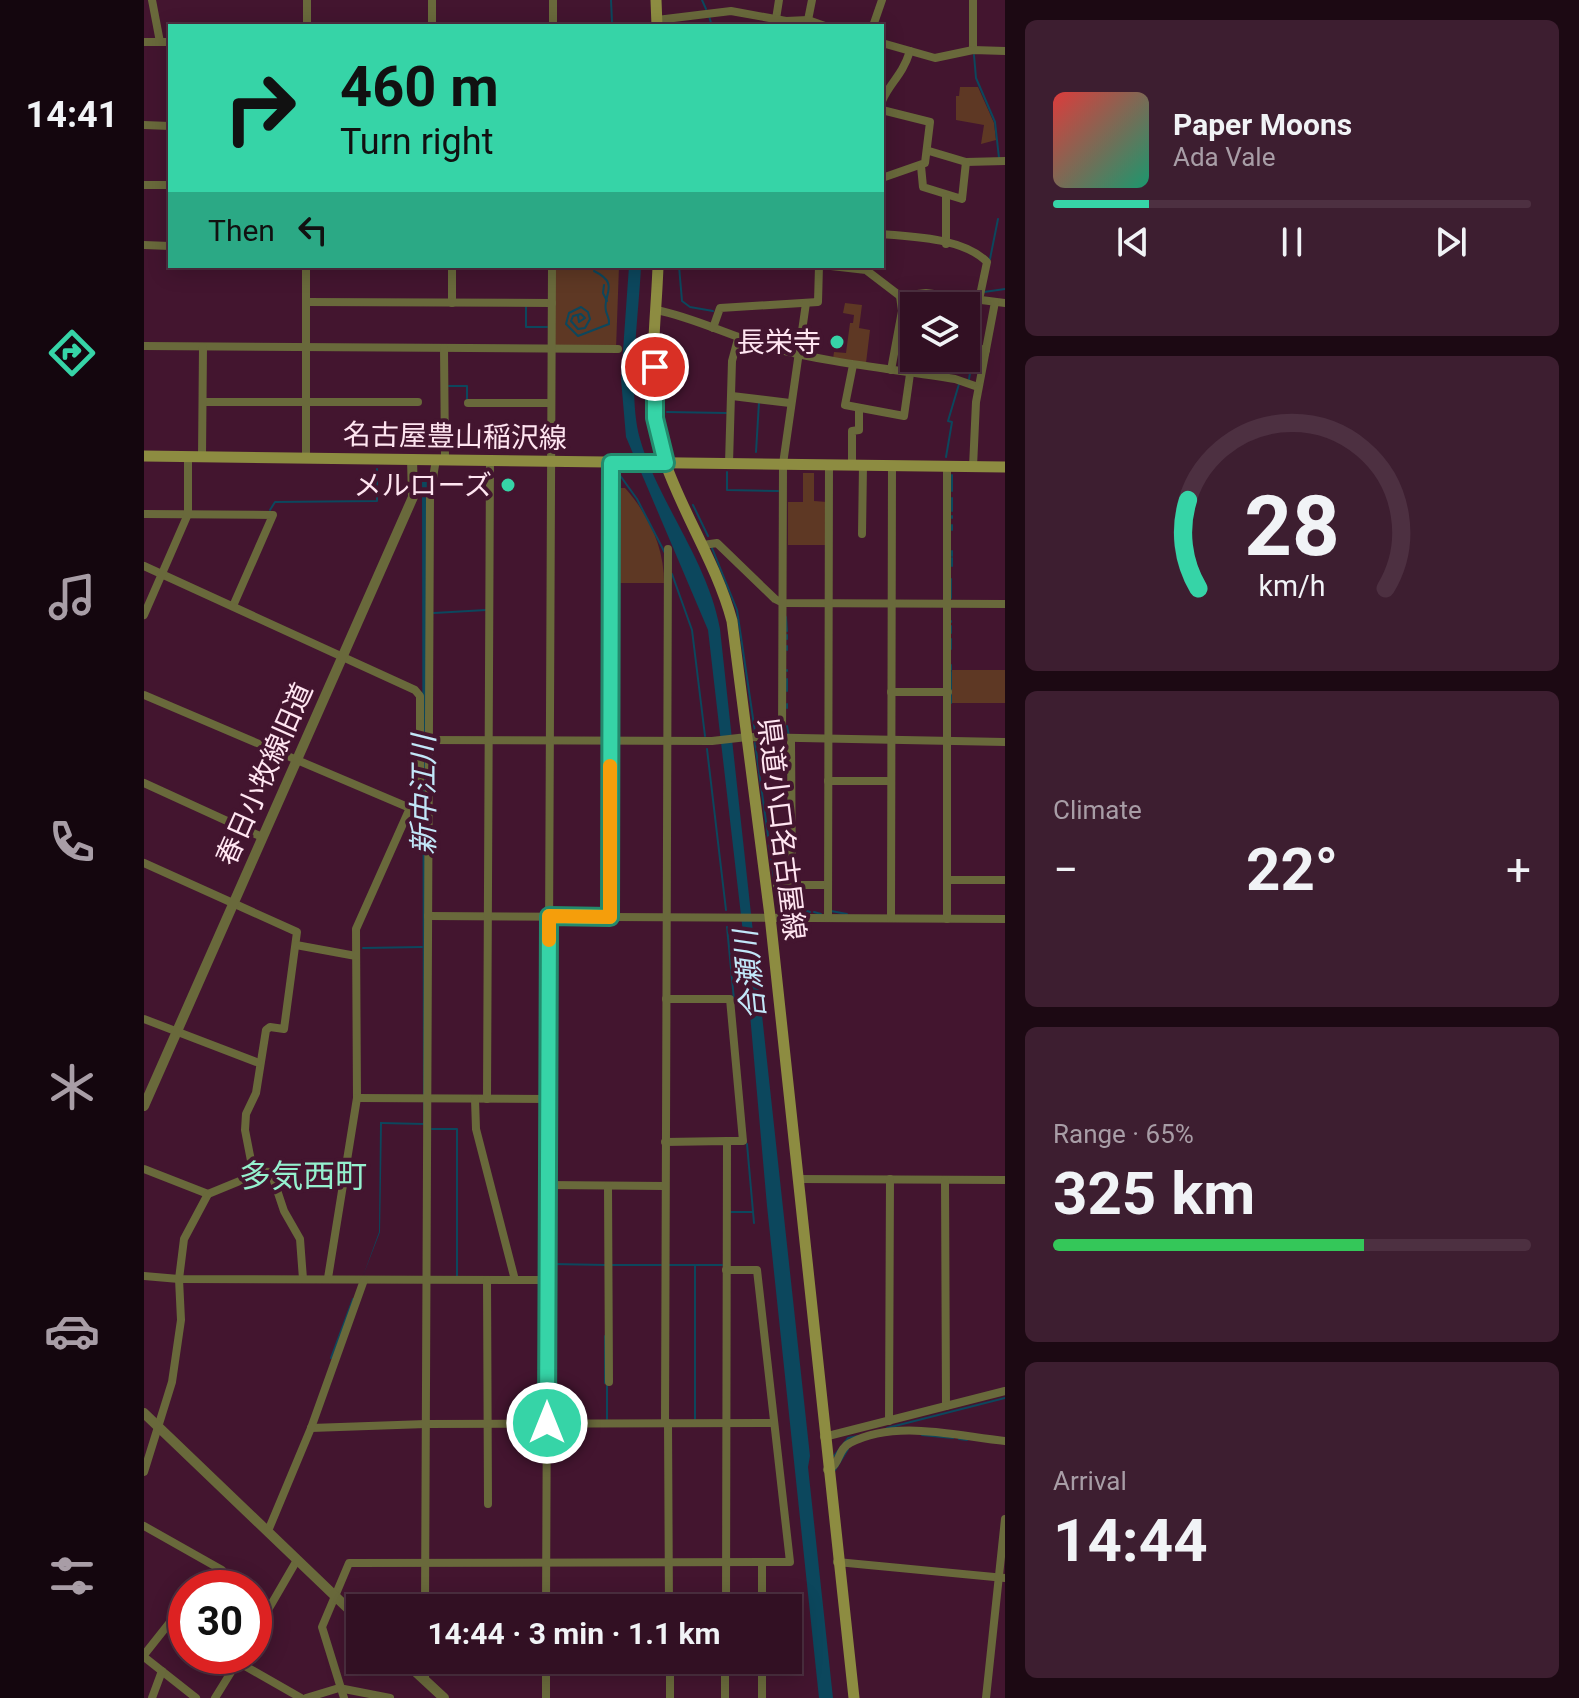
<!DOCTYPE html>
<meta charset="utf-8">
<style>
body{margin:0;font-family:Roboto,"Noto Sans JP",sans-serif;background:#3d1e30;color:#f1f3f6;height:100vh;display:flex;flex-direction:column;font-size:30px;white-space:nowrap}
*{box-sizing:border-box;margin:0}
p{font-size:26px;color:#a89da6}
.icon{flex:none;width:44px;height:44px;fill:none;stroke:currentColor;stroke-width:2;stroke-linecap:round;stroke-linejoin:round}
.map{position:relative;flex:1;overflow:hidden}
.details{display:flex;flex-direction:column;gap:20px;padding:20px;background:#1c0913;width:574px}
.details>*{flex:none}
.hud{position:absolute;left:24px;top:24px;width:716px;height:244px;border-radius:0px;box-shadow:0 4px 20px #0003,0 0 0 2px #4d3041;background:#36d4a7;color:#111;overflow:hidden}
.tools{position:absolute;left:756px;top:292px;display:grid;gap:16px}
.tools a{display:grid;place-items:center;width:80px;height:80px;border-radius:0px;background:#321023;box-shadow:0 4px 20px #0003,0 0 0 2px #4d3041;font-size:40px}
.speed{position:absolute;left:24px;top:1570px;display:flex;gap:16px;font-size:40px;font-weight:700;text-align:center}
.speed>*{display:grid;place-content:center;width:104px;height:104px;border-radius:50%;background:#321023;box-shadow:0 4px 20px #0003,0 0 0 2px #4d3041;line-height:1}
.speed .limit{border:12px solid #d22;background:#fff;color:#111}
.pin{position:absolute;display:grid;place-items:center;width:68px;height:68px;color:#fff;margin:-34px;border:4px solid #fff;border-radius:50%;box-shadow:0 2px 8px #0007}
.me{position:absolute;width:88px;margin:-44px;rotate:0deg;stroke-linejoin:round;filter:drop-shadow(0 0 6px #0008)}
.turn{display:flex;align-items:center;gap:28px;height:168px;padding:0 40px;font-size:36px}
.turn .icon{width:104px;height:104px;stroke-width:2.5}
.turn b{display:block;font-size:56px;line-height:68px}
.then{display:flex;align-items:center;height:76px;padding:0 40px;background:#0003;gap:16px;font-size:30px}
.big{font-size:60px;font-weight:700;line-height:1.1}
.details .widget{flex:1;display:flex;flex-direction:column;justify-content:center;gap:12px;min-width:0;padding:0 28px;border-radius:12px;background:#3d1e30}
.details .dial{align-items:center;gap:0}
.dial svg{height:208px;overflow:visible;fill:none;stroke:#4d3041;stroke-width:7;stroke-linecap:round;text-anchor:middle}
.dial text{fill:#f1f3f6;stroke:none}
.song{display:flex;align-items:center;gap:24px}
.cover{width:96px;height:96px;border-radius:12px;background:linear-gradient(135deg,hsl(0 70% 55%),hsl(160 70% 35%))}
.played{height:8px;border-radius:4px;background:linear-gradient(90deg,#36d4a7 20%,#4d3041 20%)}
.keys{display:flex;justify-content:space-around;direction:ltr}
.heat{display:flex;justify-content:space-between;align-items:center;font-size:44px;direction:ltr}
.charge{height:12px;border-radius:6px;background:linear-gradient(90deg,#34c759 65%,#4d3041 0)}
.trip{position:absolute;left:202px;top:1594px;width:456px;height:80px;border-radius:0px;background:#321023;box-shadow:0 4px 20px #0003,0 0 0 2px #4d3041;font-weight:700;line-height:80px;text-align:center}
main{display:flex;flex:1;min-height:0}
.dock{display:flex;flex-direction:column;width:144px;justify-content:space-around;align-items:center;background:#14060e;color:#a89da6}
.dock .icon{width:56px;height:56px}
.dock .selected{color:#36d4a7}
.dock b{font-size:36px;color:#f1f3f6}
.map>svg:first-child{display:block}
</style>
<main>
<nav class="dock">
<b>14:41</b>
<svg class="icon selected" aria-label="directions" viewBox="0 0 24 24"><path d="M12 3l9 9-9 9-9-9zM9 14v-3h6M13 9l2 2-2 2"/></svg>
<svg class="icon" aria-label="music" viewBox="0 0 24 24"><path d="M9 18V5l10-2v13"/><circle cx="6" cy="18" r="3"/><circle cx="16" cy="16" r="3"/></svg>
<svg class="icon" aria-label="phone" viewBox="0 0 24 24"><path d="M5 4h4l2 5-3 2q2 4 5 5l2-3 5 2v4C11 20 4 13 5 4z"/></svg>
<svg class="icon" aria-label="climate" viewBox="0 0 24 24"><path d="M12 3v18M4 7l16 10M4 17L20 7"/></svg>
<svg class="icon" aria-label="car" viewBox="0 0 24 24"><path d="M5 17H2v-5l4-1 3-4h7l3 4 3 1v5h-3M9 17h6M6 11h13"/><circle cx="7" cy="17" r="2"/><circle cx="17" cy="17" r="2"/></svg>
<svg class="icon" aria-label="filters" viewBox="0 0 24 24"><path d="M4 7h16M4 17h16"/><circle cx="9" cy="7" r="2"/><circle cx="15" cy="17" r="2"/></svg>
</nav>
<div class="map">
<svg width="861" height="1698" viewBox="0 0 861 1698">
<rect width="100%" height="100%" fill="#43152f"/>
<g fill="#5e3824">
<path d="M816,87h18l16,36 2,17 -15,4 3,-19 -28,-5v-24h3z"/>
<path d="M410,266h65l-3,83 -58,-1 -4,-4z"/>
<path d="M701,303l17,2 -3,23 11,2 -4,33 -33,-4 1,-7 12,1 4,-30h3l1,-8 -11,-2z"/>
<path d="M659,473h11v28l13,1v43h-39v-43h15z"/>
<path d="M470,488h11c24,27 39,59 39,95h-49z"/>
<rect x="808" y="670" width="53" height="33"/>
</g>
<g fill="#0c475d">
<path d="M485,266h12c-2,48 -14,128 -1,173 17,61 68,122 80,190l90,827 -2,11 25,231h-14l-52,-492 -25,-282 -34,-294 -82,-193 -5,-58z"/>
<path d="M278,474h7v4l-3,647 -44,-1 -2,108 -17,44 16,-44 1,-110 43,1z"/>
</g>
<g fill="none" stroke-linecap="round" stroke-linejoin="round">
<g stroke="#0c475d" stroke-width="2">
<path d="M467,0l1,22"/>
<path d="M558,0l4,9"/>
<path d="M565,16l3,10"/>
<path d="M830,55l2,23 19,44 4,36"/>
<path d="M846,259l8,-40"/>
<path d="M535,266l3,35 8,6 23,4"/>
<path d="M460,285l-1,8 4,8"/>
<path d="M840,292l21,-3"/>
<path d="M382,307v20h21"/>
<path d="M434,316l1,6 6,-4 -4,-4 -8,2 -2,5 7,8 7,-1 5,-9 -2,-7 -7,-5 -12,6 -3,11 12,12 31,-12c1,-5 -2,-8 -3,-13 -4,-16 15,-27 -12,-40"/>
<path d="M830,344l7,-41"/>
<path d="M825,379l5,-29"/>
<path d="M305,386h18v13"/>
<path d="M523,412l59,1"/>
<path d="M612,452l3,-50"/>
<path d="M802,457l6,-35 -4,-1 11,-37"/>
<path d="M583,472v18l51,1"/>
<path d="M475,474l18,25 28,54"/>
<path d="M808,475v16"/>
<path d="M549,505l15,31"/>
<path d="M126,510l5,-8 102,-1v-32"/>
<path d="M808,511v-13"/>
<path d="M808,516v2"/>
<path d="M808,525v5"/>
<path d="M568,548l25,62 18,122"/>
<path d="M808,551v5"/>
<path d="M808,558v8"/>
<path d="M528,574l20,56 13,106"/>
<path d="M807,598v-19"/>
<path d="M290,613l52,-3"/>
<path d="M642,617l1,14"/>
<path d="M807,621v1"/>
<path d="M807,626v7"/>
<path d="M643,635v4"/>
<path d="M807,639v10"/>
<path d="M643,646v4"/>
<path d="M807,665v5"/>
<path d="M643,670v1"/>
<path d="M643,679v12"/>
<path d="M807,703v-31"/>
<path d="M643,704v4"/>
<path d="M643,726l2,10"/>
<path d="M611,743l23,164 25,4"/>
<path d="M563,749l19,161"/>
<path d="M663,911l3,1"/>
<path d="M687,911l16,3"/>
<path d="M670,912l7,2"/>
<path d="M583,927l7,73"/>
<path d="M219,948l59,-1"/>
<path d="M288,1129h25v147"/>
<path d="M399,1140v-38"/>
<path d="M603,1144l7,79"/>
<path d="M399,1192v-44"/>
<path d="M587,1212h22"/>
<path d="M399,1264v-62"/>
<path d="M408,1264l53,1"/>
<path d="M467,1265h50"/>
<path d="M524,1265h27v154"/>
<path d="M552,1265h26"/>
<path d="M187,1358l22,-59"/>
<path d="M461,1383v-47"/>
<path d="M463,1386v33"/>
<path d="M743,1428l118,-30"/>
<path d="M778,1435l31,3"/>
<path d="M815,1439l8,1"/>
<path d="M690,1456l14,-18 10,-2"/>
<path d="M691,1470l13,-21"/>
</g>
<g stroke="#69693b" stroke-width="8">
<path d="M8,0l8,42"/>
<path d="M288,0v26"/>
<path d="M409,0v26"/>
<path d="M829,0v50"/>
<path d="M632,19l3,-19"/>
<path d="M513,20l74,-9 55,10 22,-1 17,6"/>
<path d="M664,20l4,-20"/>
<path d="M163,26v-26"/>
<path d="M729,26l9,-26"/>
<path d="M0,42h26"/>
<path d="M738,43l53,15 38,-8 32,1"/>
<path d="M738,101c9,-20 20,-25 28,-50"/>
<path d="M738,110l48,12 -5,41 -43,15"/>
<path d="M0,125l26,1"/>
<path d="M785,151l37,11 39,-1"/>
<path d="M777,166l2,21 39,12 4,-37"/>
<path d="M0,185h26"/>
<path d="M802,197v47"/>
<path d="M738,234c32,3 82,4 105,28l-8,38"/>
<path d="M0,245l26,1"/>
<path d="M308,266v37"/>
<path d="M687,266l35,4 34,26 26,-3 79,10"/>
<path d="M162,302l246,1"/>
<path d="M512,310c41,8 77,28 117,38 60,16 122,21 182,31l23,8"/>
<path d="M569,328l7,-20 98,-6 1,-36"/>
<path d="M0,346l474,3"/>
<path d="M822,346l20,4"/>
<path d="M300,348l1,111"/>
<path d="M709,365l-8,40 59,11 6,-42"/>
<path d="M747,370l11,-59 -2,-15"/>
<path d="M588,396l58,7"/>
<path d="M59,402h215"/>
<path d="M324,403h83"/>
<path d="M58,456l1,-109"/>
<path d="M162,458v-192"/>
<path d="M585,463l3,-102 6,-22"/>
<path d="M708,465v-34l7,-1v-21"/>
<path d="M829,467l3,-65 19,-100"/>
<path d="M0,514l129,1 -40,91"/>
<path d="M718,534l1,-69"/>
<path d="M559,545l14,-2 58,56 8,4 222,1"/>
<path d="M0,566l271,124 5,6v93l-10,19"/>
<path d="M0,615l44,-101v-57"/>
<path d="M747,692h57"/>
<path d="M0,695l266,113 -54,121 1,169 -29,180"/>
<path d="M638,739l1,-275 23,-161"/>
<path d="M276,740l292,1 35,-4 258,5"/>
<path d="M647,740l1,145"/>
<path d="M684,781h63"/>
<path d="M0,783l118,54"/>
<path d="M0,863l153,69 -13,97 -14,-2 -4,3 -10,63 -10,21 -1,16 8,41"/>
<path d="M803,880h58"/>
<path d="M633,885h51"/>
<path d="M284,916l577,3"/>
<path d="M466,917l1,-454"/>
<path d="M684,918l1,-453"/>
<path d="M747,918l1,-452"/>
<path d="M803,919v-452"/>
<path d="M152,945l60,11"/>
<path d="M522,999h64l13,142h-16"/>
<path d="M0,1019l115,44"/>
<path d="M213,1098l191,1"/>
<path d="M331,1099l1,30 39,151"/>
<path d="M343,1099l3,-639"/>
<path d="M521,1142l62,-1 -1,467"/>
<path d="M0,1169l64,25"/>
<path d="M109,1171l18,1 13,39 16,28 3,40"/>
<path d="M653,1179l208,1"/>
<path d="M801,1180l1,226"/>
<path d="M402,1185l119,1"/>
<path d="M464,1186l1,196"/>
<path d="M0,1276l35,3 367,1"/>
<path d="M343,1280l1,224"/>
<path d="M745,1421l1,-242"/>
<path d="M521,1423l3,-874"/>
<path d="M524,1423l1,185"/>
<path d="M167,1428l115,-4 347,-1"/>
<path d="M680,1437l181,-46"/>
<path d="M683,1470c14,-5 10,-21 23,-27 46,-24 106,-7 155,-2"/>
<path d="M0,1472l28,-90 9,-62 -2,-41 5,-40 24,-45 39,-16 6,-7"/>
<path d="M0,1526l78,44 -23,18"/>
<path d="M124,1531l43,-103 53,-148"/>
<path d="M618,1562v46"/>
<path d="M693,1562l168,16"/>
<path d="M281,1608l5,-1111 6,-38"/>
<path d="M402,1608l6,-1342"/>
<path d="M110,1634l43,-74"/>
<path d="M0,1655l42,-53"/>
<path d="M0,1657l52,41"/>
<path d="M526,1660v38"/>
<path d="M618,1660v38"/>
<path d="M94,1662l63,36"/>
<path d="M281,1680v-20"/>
<path d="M8,1698l10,-27"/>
<path d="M71,1698l26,-42"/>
<path d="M162,1698l33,-10 51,10"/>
<path d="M200,1698l-22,-71 27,-64 441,-1 -33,-292h-31"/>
<path d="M402,1698v-38"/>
<path d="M581,1698v-38"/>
<path d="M842,1698l19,-179"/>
</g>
<g stroke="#69693b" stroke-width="10">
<path d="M0,1106l269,-609 -1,-38"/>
<path d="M0,1413l216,207"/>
<path d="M259,1660l41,38"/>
</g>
<g stroke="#8d8c41" stroke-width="11">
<path d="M512,0l1,26"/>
<path d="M514,266c-2,63 -14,135 7,196 19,54 52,103 67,159l38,295 84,782"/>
<path d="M0,456l861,11"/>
</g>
</g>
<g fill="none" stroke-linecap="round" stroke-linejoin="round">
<g stroke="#238a6d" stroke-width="20">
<path id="route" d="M403,1423l2,-507 61,1 1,-454h55l-11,-45v-51"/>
</g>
<use href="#route" stroke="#36d4a7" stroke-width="14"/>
<path stroke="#f59e0b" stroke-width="14" d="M405,940v-24l61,1v-151"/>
</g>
<g fill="#36d4a7" stroke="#43152f" stroke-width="3">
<circle cx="693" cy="342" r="8"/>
<circle cx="364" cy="485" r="8"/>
</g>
<g text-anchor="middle" stroke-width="8" stroke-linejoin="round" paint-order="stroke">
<g font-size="28" fill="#ffe5f1" stroke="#43152f" text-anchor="end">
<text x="677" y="352">長栄寺</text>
<text x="348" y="495">メルローズ</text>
</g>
<g font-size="28" fill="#ffe5f1" stroke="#43152f">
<text transform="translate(311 436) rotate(1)" y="10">名古屋豊山稲沢線</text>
<text transform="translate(120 774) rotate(-66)" y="10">春日小牧線旧道</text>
<text transform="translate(638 829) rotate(83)" y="10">県道小口名古屋線</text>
</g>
<g font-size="30" font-style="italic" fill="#c2e7f9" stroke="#43152f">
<text transform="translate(280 795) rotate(-90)" y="10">新中江川</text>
<text transform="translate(606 975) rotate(-96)" y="10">合瀬川</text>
</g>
<g font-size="32" fill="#95f1cf" stroke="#43152f">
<text x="159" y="1187">多気西町</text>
</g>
</g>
</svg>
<div class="tools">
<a><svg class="icon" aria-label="layers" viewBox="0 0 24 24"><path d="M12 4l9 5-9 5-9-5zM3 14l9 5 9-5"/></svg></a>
</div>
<div class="speed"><div class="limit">30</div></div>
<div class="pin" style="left:511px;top:367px;background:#d93025"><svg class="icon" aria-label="arrive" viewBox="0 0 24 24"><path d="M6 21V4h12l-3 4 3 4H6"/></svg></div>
<svg class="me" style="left:403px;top:1423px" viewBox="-20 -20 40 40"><circle r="17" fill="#36d4a7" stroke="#fff" stroke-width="3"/><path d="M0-11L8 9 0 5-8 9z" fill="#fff"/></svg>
<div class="trip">14:44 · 3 min · 1.1 km</div>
<div class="hud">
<div class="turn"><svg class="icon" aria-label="right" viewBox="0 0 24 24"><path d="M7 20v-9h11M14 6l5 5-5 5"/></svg><div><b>460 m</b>Turn right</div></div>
<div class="then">Then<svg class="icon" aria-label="left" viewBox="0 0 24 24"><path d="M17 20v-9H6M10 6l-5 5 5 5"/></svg></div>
</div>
</div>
<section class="details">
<div class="widget">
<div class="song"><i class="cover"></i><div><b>Paper Moons</b><p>Ada Vale</p></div></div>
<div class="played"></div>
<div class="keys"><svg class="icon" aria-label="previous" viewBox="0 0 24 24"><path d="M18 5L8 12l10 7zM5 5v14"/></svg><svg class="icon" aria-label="pause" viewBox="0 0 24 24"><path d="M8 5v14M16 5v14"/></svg><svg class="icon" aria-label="next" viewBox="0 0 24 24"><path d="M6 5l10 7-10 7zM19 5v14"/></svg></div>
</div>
<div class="widget dial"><svg viewBox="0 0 100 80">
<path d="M14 69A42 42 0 1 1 86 69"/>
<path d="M14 69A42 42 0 0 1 10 35" stroke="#36d4a7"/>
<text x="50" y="56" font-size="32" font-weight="700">28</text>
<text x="50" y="72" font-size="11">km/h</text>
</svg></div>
<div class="widget"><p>Climate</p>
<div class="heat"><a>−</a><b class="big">22°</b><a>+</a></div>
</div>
<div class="widget"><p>Range · 65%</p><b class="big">325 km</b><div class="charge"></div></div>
<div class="widget"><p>Arrival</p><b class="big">14:44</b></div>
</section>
</main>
